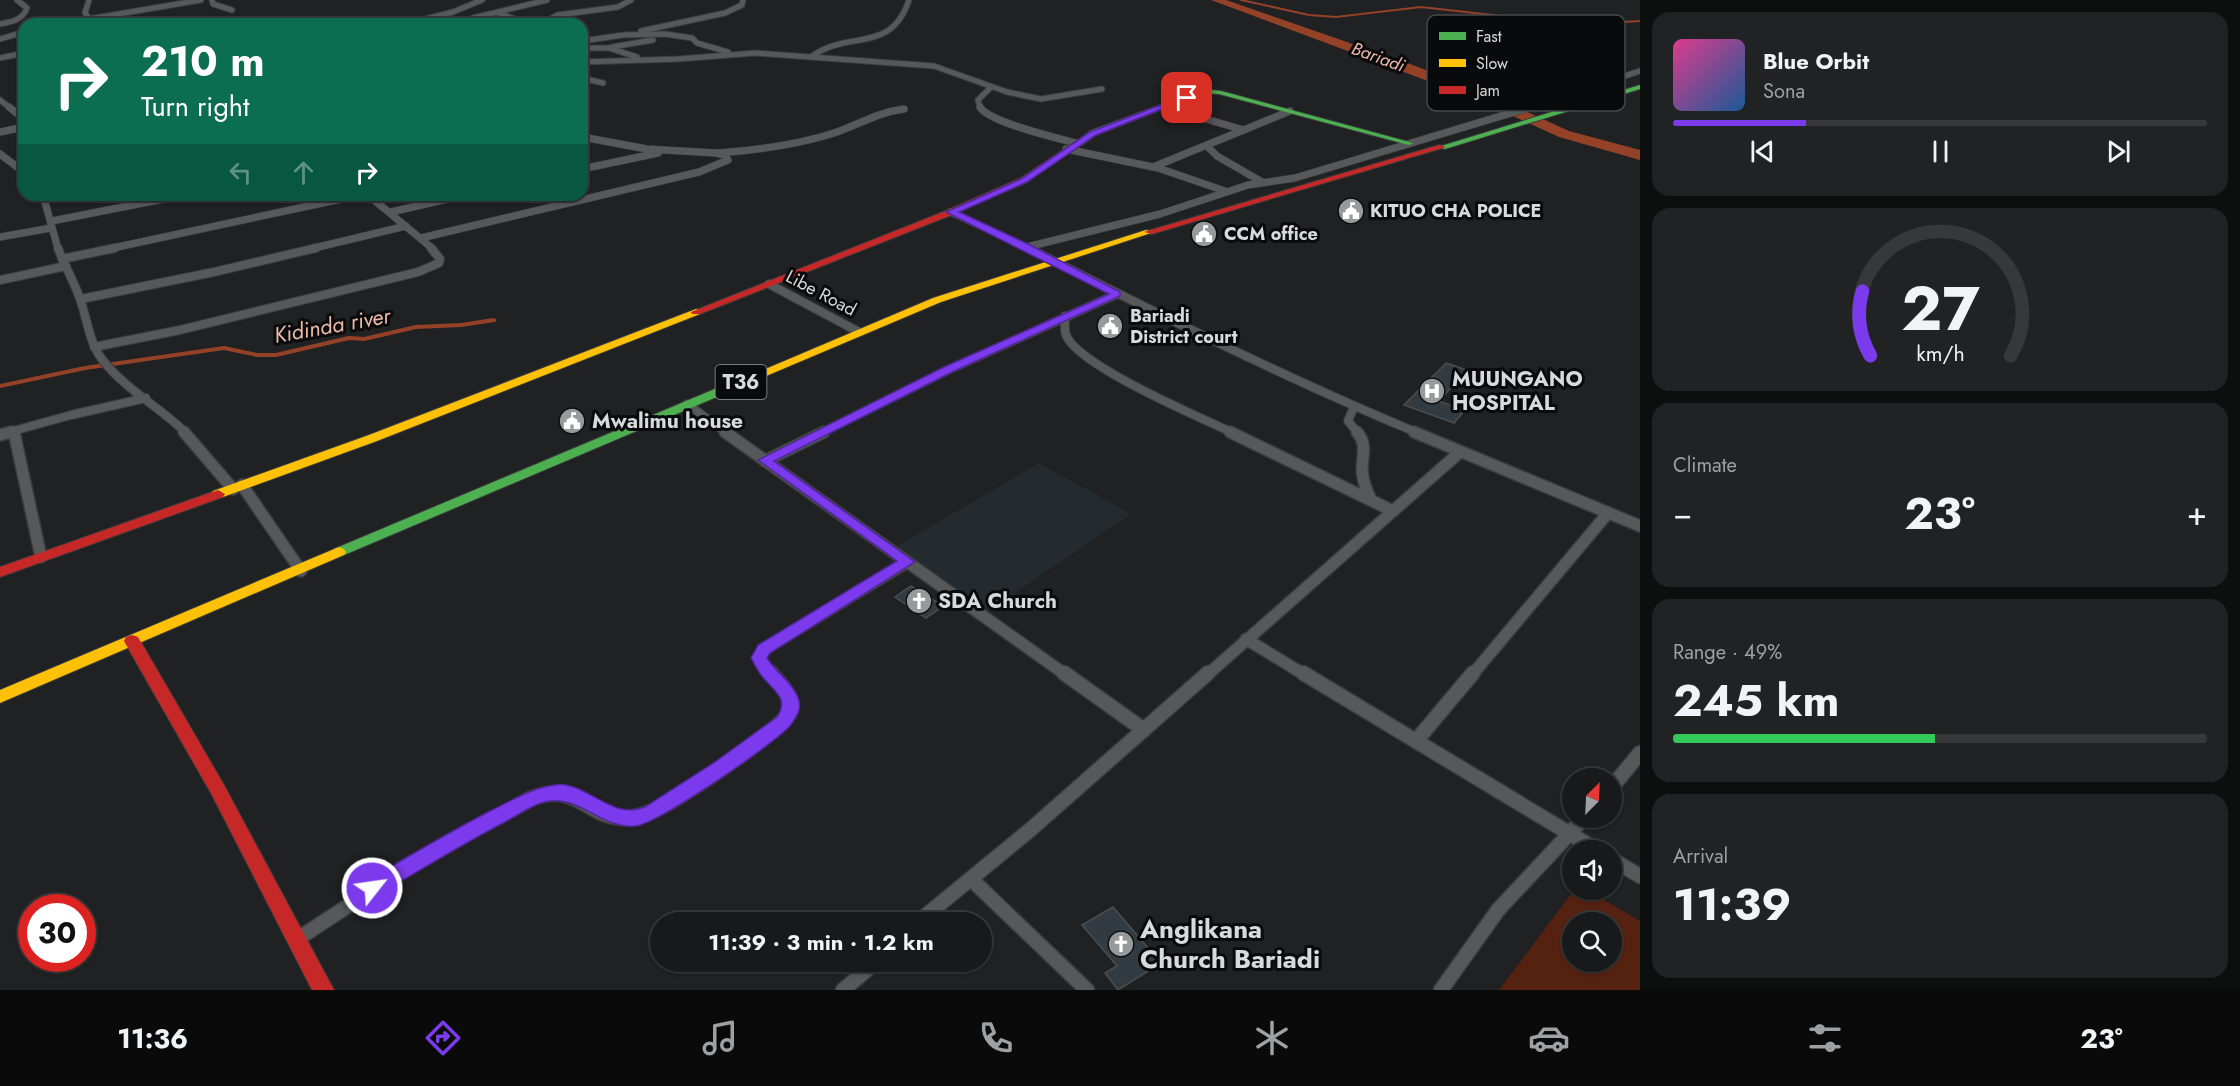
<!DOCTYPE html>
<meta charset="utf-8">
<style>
body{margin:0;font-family:Jost,sans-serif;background:#212223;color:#f1f3f6;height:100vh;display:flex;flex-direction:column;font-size:22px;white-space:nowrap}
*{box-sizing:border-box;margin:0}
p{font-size:20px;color:#9fa0a2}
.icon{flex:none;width:33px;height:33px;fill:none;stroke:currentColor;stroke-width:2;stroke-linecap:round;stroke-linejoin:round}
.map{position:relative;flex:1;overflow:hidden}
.drawer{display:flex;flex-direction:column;gap:12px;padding:12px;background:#0d0e0e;width:600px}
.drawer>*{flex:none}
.hud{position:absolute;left:18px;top:18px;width:570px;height:183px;border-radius:18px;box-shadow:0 2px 4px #0004,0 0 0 2px #363839;background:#0b6e4f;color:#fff;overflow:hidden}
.needle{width:39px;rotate:24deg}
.buttons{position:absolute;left:1562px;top:768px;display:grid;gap:12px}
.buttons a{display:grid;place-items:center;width:60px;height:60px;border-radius:50%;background:#18191a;box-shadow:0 2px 4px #0004,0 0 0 2px #363839;font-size:30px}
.speed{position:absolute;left:18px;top:894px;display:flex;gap:12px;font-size:30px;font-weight:700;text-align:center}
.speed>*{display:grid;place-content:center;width:78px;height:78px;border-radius:50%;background:#18191a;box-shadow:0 2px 4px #0004,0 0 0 2px #363839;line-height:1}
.speed .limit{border:9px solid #d22;background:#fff;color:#111}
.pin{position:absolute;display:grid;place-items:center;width:51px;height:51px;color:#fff;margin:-26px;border-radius:12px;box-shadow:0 3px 9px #0006}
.me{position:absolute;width:66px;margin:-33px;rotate:60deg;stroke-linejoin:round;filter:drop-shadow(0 0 4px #0008)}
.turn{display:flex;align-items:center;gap:21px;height:126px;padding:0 24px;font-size:27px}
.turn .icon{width:78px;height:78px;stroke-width:2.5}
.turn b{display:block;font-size:42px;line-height:51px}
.lanes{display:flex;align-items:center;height:57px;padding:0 24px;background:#0003;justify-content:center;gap:30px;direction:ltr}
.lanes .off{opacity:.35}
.big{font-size:45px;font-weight:700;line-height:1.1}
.drawer .tile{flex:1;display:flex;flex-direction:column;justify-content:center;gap:9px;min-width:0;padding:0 21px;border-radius:18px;background:#212223}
.drawer .dial{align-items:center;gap:0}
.dial svg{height:156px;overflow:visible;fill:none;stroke:#363839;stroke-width:7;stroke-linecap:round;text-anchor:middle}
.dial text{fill:#f1f3f6;stroke:none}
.song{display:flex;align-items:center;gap:18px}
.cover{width:72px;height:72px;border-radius:9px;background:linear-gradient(135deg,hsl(330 70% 55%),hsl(210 70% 35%))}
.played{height:6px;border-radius:3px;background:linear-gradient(90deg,#7c3aed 25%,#363839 25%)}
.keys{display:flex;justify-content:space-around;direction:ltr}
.heat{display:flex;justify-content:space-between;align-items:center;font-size:33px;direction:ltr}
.charge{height:9px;border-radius:4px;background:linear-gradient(90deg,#34c759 49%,#363839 0)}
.trip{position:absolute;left:650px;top:912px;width:342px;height:60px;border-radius:30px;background:#18191a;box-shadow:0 2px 4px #0004,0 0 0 2px #363839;font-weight:700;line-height:60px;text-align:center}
.dock{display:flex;height:96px;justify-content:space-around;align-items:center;background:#0a0a0a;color:#9fa0a2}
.dock .icon{width:42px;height:42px}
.dock .current{color:#7c3aed}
.dock b{font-size:27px;color:#f1f3f6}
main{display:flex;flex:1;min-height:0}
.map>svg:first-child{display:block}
</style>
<main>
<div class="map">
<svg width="1640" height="990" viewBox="0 0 1640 990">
<rect width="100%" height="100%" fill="#202122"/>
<path fill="#252a2f" d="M1039,463l92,51 -144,98 -93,-64z"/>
<path fill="#552111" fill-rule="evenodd" d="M1574,890h13l53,31v69h-141zM1572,922h39v40h-39z"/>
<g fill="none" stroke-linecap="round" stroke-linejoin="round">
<path stroke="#944227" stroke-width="2" d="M1241,0l68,15 27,2 85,-10 188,21 14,-6 17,-1"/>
<path stroke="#944227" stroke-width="4" d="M0,386l85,-18 139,-20 33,7h19l73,-17 15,1 52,-12 45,-2 33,-5"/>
<path fill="#944227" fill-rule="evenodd" d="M1211,0h15l184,64 76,29 83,38 71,19v10l-81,-23 -83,-38z"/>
</g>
<g fill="#323b41" stroke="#4c4d4e" stroke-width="1.5">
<path d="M1446,363l21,7 -28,31 26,9 -11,13 -50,-18z"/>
<path d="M911,586l32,20 -17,12 -31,-21z"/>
<path d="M1113,907l48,56 -43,27 -13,-17 12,-7 -35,-41z"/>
</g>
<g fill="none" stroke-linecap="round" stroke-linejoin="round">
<g stroke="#3a3b3c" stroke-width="7">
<g id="street-far4">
<path d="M89,0l-4,13 9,11"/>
<path d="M212,0l1,4 19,6"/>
<path d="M498,13l31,11"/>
<path d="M0,24c11,-2 23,-4 27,-16l-10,-8"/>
<path d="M59,24l142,-24"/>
<path d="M406,24l47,-12 29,-12"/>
<path d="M458,24l15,-6 74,-18"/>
<path d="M551,24l1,-6 6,-3 60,-8 13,-7"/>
<path d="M641,31l84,-18 17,-8 1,-5"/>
<path d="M0,39l24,-7"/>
<path d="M582,41l41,-6 42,-1 27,4 5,5 31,9"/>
<path d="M612,47l41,-7"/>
<path d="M582,48h27l28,9"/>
<path d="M811,57c37,-28 80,-2 98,-57"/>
<path d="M0,58l24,-5"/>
<path d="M582,62l96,-3 77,-6 179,13 73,26 34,7 61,-10"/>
<path d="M582,78l21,5"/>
<path d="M0,100l10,8"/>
<path d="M1164,107l4,1"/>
<path d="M980,108l-2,-8 13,-13"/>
<path d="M1526,108l114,-37"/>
</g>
</g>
<g stroke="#3a3b3c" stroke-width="8">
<g id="street-far3">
<path d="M9,107l15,12"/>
<path d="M980,107c8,15 77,31 96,36"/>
<path d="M1164,107l80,23"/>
<path d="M0,132l24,-5"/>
<path d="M1207,146l10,10 45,26"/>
<path d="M1066,149l92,19 67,23"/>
<path d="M719,153c39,-3 78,-8 115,-20 24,-8 44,-21 70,-24"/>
<path d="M0,154l24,18"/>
<path d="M1153,167l137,-56"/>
<path d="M582,169l76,-16"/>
<path d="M43,195l15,54"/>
<path d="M368,195l65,54"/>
<path d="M391,212l74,-17"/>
<path d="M951,212l80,37"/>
<path d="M52,221l132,-26"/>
<path d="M0,237l51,-9"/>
<path d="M421,238l278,-66 29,-12 -3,-5 -9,-2 -69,-4 -65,-12"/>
<path d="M1027,247l133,-33 88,-29 47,-7 236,-71"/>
<path d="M108,249l252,-54"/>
<path d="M310,249l96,-23"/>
</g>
</g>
<g stroke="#3a3b3c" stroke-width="10">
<g id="street-far2">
<path d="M58,248c6,17 16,33 22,51 8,22 9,46 25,64 23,28 56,45 81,70"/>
<path d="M1028,248c128,65 257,130 390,185"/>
<path d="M62,259l53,-11"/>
<path d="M0,280l66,-14"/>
<path d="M769,284l90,48"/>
<path d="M81,299l133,-27 102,-24"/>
<path d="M1065,316c0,5 -1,13 1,19 12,31 134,82 167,98"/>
<path d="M94,347l86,-17 238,-58 21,-9 1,-4 -9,-11"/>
<path d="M687,404l40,29"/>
<path d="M1354,407l-6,14 10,12"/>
<path d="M14,431l1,2"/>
<path d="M6,433l65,-18 75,-17"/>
<path d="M821,433l127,-63 169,-76"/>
</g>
</g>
<g stroke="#3a3b3c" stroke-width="14">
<g id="street-far1">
<path d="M14,432l27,125"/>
<path d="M184,432l49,57"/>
<path d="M725,432l341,243"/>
<path d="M1230,432l163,79"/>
<path d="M1357,432c13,15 2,28 6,45 1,8 5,16 8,23"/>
<path d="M1414,432l226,94"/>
<path d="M0,435l11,-3"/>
<path d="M765,461l59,-29"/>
<path d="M242,485l59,86"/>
<path d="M1246,639l59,36"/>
<path d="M772,675l-13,-17 5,-9 143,-87"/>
<path d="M1207,675l253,-223"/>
<path d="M1472,675l136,-162"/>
</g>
</g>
<g stroke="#3a3b3c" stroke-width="17">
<g id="street">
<path d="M1064,673l80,57"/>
<path d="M1303,673l294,177"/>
<path d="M1416,741l57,-68"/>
<path d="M1611,788l29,-35"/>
<path d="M1611,859l29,17"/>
<path d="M972,880l115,110"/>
<path d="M918,922l112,-92 178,-157"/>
<path d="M296,940l119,-78 117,-64c46,-16 53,18 90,20 12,1 24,-4 35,-9 22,-10 131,-81 134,-101 2,-13 -13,-26 -20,-35"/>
<path d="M843,990l33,-28"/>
<path d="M1441,990l57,-80 86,-92"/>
</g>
</g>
<g stroke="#3a3b3c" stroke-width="2">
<g id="fast">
<path d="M1640,85v4l-195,60 -7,-2z"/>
<path d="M1203,89l18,2 192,52 -4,2 -190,-51 -15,-1 -108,42 -14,10 -7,-2 15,-12z"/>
<path d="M722,386l6,4 -2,3 -382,162h-10l-2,-3 2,-3z"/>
</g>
</g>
<g stroke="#3a3b3c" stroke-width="2">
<g id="slow">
<path d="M1146,230l8,2 -213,70 -215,91 -4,1 -6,-4 217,-92z"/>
<path d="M696,309l4,1v4l-323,127 -154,56 -5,1 -7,-4 2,-3 156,-56z"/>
<path d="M339,547l5,2 2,3 -2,3 -344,148v-13z"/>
</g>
</g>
<g stroke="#3a3b3c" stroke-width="2">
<g id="jam">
<path d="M1076,141l7,2 -56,39 -73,32 -254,100h-8l-1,-2 257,-102 73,-32z"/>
<path d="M1439,145l7,2 -294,87 -8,-2z"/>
<path d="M218,490l7,4 -2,3 -223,80v-10z"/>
<path d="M132,635l6,2 86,148 110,205h-22l-100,-195 -88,-154 2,-4z"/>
</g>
</g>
<use href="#street-far4" stroke="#575859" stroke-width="5"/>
<use href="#street-far3" stroke="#575859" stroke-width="7"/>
<use href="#street-far2" stroke="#575859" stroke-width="8"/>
<use href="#street-far1" stroke="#575859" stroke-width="11"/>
<use href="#street" stroke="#575859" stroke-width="14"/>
<use href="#fast" fill="#4caf50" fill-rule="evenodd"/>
<use href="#slow" fill="#ffc107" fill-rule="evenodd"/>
<use href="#jam" fill="#c62828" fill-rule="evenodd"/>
</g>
<path fill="#7c3aed" stroke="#51269a" stroke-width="1.5" d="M1184,96l6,2 -94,37 -69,47 -68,30 71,33 90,47v4l-168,76 -178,89 141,101 -145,91 -3,5c9,15 37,33 32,52 -1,4 -6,12 -9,16 -16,18 -134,99 -155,100 -36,3 -58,-35 -94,-23 -12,4 -25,13 -36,19 -43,22 -84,48 -126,72l-7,3 -7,-3 -3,-6 3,-6c42,-25 84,-50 127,-72 21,-10 40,-22 63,-25 31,-5 55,36 90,22l70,-45 62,-45c13,-20 -5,-27 -16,-42 -4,-5 -7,-12 -10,-17l7,-13 139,-84 -139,-101 186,-93 165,-73 -163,-82 75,-33 69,-47z"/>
<defs>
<g id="civic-disc" transform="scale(1.35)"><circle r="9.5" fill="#97999a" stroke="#090a0b"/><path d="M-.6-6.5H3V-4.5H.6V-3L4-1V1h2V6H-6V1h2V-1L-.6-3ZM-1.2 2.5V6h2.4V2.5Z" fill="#fff"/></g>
<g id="hospital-disc" transform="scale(1.35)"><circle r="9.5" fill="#97999a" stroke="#090a0b"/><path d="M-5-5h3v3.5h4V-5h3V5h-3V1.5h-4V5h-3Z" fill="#fff"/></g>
<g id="church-disc" transform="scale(1.35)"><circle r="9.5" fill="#97999a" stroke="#090a0b"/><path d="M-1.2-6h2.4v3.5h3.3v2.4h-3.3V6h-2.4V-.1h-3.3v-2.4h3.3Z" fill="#fff"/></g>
</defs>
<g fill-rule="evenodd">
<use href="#civic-disc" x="1351" y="211"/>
<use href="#civic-disc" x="1204" y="234"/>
<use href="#civic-disc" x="1110" y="326"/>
<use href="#hospital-disc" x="1432" y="391"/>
<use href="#civic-disc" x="572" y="421"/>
<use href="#church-disc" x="919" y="601"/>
<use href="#church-disc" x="1121" y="944"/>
</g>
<g text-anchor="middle" stroke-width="6" stroke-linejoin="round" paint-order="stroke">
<g font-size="18" font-style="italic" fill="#eebbab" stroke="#090a0b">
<text transform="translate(1378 57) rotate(20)" y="6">Bariadi</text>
</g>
<g font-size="18" font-weight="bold" fill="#d7d9da" stroke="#090a0b" text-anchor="start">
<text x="1370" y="217">KITUO CHA POLICE</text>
<text x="1224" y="240">CCM office</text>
<text x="1130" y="322">Bariadi<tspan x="1130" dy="21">District court</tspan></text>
</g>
<g font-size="18" fill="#d7d9da" stroke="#090a0b">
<text transform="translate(821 293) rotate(28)" y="6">Libe Road</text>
</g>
<rect fill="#090a0b" stroke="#999b9c" stroke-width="1.5" x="715.5" y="365" width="51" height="34" rx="4.5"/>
<g font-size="20" font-weight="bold" fill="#d7d9da">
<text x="741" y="389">T36</text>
</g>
<g font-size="21" font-weight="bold" fill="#d7d9da" stroke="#090a0b" text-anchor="start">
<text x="1452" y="386">MUUNGANO<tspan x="1452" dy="24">HOSPITAL</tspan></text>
<text x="592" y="428">Mwalimu house</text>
<text x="938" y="608">SDA Church</text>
</g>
<g font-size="22" font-style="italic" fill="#eebbab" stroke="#090a0b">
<text transform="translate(332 325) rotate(-10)" y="8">Kidinda river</text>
</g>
<g font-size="26" font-weight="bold" fill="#d7d9da" stroke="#090a0b" text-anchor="start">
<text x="1140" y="938">Anglikana<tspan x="1140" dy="30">Church Bariadi</tspan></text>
</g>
</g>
<rect x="1427" y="15" width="198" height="96" rx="9" fill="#090a0b" stroke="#474849" stroke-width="1.5"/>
<rect x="1439" y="32" width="27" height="8" fill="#4caf50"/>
<rect x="1439" y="59" width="27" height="8" fill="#ffc107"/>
<rect x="1439" y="86" width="27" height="8" fill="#c62828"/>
<g font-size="16" fill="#d7d9da">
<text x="1476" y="42">Fast</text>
<text x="1476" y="69">Slow</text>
<text x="1476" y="96">Jam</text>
</g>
</svg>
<div class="buttons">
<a><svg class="needle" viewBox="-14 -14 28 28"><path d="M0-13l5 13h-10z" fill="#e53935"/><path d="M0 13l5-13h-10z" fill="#9fa0a2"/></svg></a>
<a><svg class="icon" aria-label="sound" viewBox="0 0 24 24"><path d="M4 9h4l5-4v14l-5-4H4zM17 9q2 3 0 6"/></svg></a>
<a><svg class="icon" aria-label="search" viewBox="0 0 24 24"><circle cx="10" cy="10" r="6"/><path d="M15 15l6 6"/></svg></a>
</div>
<div class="speed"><div class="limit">30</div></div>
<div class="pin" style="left:1187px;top:98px;background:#d93025"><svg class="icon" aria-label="arrive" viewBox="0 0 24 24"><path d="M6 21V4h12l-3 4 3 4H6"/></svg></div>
<svg class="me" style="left:372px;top:888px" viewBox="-20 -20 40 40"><circle r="17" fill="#7c3aed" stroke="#fff" stroke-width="3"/><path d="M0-11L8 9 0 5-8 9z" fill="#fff"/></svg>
<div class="trip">11:39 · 3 min · 1.2 km</div>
<div class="hud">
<div class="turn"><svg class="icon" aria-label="right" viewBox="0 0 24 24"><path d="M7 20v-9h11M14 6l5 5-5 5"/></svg><div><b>210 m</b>Turn right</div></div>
<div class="lanes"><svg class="icon off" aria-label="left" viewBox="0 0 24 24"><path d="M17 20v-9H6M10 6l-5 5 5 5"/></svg><svg class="icon off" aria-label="ahead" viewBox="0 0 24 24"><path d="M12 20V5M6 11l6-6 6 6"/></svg><svg class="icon" aria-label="right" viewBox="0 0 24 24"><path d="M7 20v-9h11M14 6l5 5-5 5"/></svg></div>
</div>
</div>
<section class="drawer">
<div class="tile">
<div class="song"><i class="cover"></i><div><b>Blue Orbit</b><p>Sona</p></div></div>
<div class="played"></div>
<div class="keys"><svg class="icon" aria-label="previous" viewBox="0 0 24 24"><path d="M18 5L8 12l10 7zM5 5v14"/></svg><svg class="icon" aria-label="pause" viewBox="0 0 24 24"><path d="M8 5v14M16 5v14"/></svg><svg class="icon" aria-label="next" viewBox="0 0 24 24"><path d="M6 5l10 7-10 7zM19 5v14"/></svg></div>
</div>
<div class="tile dial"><svg viewBox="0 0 100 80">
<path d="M14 69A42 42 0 1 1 86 69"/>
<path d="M14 69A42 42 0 0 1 10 36" stroke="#7c3aed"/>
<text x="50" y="56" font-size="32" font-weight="700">27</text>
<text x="50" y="72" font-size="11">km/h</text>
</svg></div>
<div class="tile"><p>Climate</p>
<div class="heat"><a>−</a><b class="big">23°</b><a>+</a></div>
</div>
<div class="tile"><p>Range · 49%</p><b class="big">245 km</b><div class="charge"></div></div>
<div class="tile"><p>Arrival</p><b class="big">11:39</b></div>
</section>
</main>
<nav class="dock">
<b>11:36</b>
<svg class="icon current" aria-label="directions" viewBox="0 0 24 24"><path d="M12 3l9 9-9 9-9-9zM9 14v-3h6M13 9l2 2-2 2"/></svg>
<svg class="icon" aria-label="music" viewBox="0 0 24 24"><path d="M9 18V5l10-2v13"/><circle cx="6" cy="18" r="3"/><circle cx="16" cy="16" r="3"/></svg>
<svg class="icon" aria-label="phone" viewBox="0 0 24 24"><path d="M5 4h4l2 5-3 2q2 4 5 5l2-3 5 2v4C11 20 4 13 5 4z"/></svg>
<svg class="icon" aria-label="climate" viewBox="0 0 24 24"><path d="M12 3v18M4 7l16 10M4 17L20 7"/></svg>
<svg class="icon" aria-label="car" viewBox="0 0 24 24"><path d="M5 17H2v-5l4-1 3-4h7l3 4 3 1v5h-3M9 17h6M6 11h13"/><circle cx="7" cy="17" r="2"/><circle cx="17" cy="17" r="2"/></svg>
<svg class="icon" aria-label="filters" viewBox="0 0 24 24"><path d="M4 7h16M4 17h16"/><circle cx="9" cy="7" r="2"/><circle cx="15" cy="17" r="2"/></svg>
<b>23°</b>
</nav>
